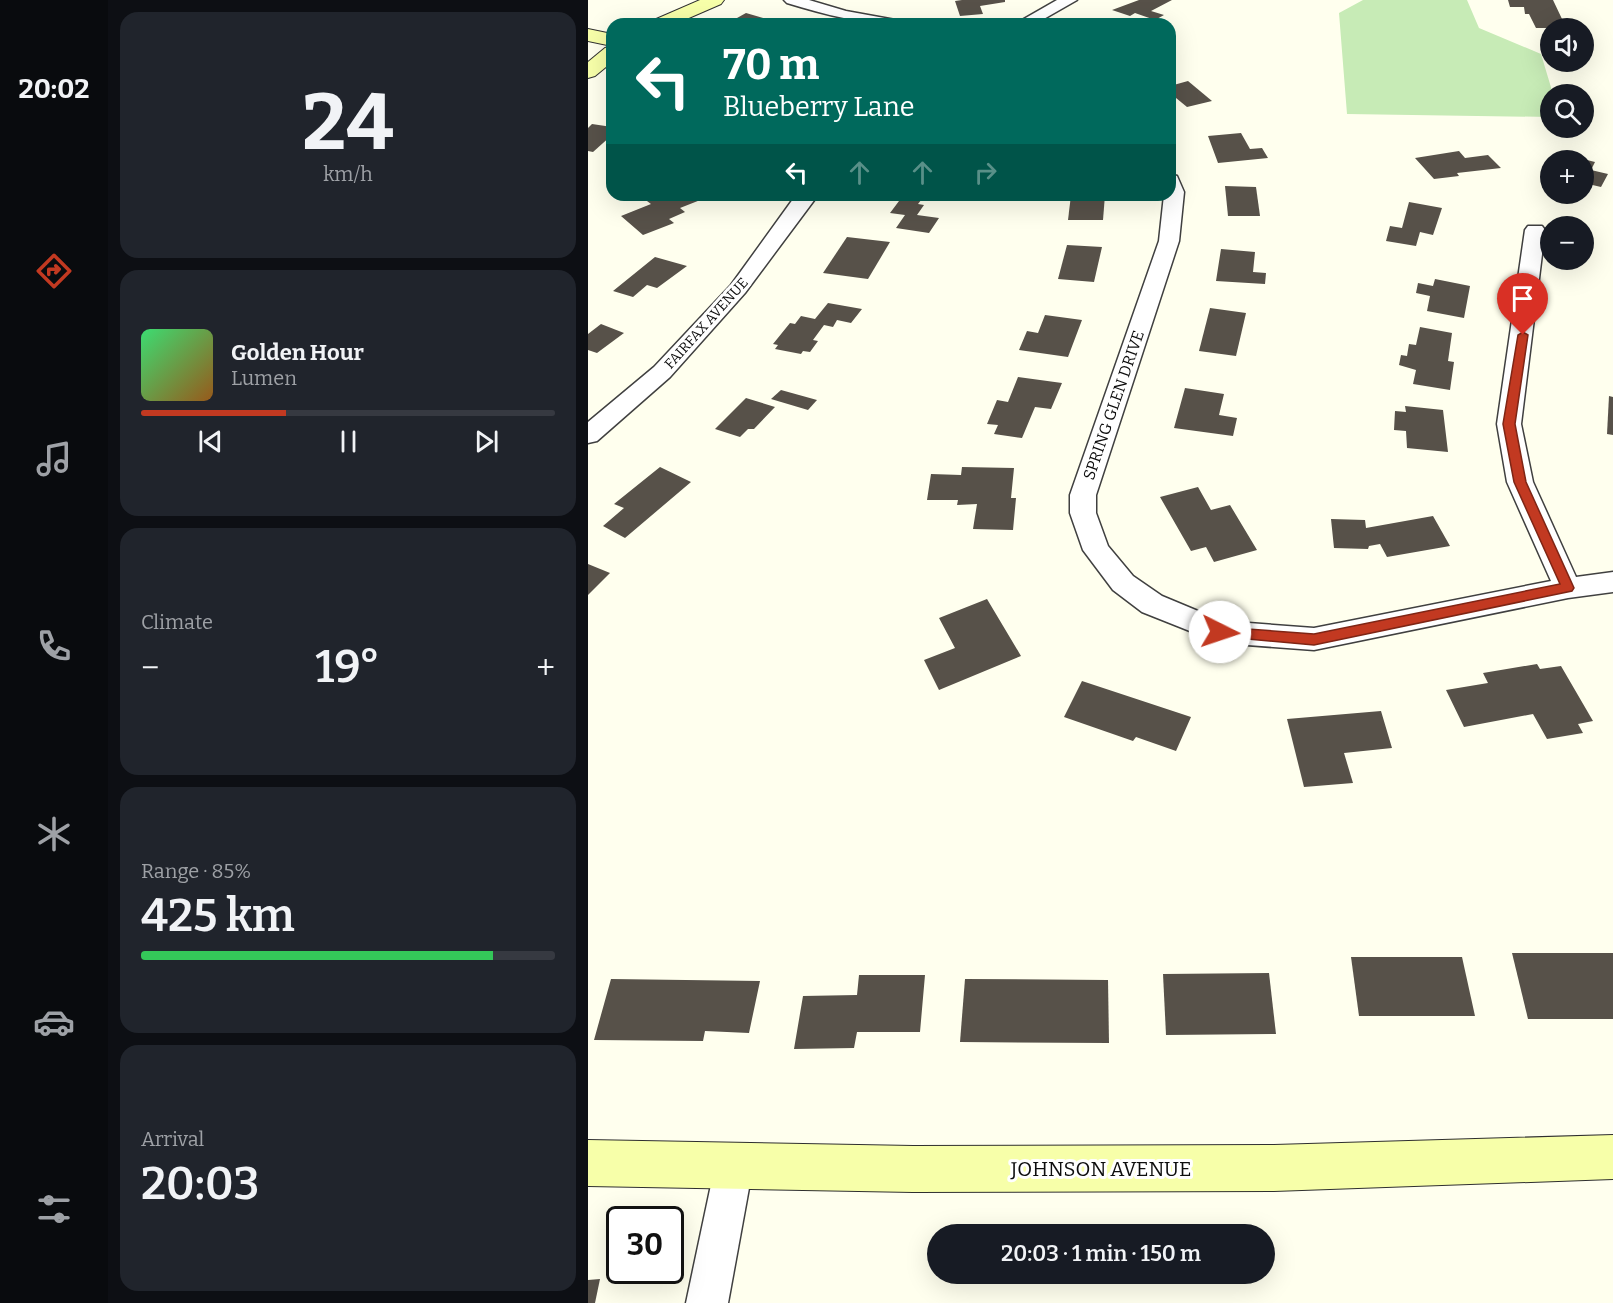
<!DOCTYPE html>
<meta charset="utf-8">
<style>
body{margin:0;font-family:Bitter,serif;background:#20242c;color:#f1f3f6;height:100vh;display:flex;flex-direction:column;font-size:22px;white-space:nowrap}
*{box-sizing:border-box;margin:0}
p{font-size:20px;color:#9ea1a6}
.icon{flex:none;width:33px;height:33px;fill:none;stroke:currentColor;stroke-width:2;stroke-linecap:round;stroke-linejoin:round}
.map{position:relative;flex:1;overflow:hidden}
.drawer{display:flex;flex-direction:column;gap:12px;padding:12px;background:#0d0f14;width:480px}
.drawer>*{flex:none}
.banner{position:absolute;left:18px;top:18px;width:570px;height:183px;border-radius:18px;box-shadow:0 6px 24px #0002;background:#00695c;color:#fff;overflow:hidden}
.controls{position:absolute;left:952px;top:18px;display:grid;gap:12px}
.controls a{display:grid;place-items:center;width:54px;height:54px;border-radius:50%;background:#171b24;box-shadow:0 6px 24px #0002;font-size:30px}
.speed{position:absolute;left:18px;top:1206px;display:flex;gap:12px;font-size:30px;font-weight:700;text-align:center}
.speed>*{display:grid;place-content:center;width:78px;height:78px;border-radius:50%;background:#171b24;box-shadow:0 6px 24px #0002;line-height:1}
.speed .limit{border:3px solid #111;border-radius:9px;background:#fff;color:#111}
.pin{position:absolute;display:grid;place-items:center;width:51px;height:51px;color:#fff;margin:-62px -26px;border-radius:50% 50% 50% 0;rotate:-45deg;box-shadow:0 0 6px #0007}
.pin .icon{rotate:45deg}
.me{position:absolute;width:66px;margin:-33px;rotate:94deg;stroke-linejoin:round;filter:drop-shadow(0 0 4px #0008)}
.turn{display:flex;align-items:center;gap:21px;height:126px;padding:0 18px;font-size:27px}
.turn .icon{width:78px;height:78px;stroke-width:2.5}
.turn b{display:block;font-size:42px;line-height:51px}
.lanes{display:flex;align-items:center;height:57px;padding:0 18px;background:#0003;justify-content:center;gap:30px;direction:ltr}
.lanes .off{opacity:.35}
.big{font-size:45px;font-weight:600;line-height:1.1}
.drawer .tile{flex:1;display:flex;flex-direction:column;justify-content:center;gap:9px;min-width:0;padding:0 21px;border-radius:18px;background:#20242c}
.drawer .dial{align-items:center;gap:0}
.dial b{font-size:78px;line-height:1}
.song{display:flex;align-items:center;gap:18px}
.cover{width:72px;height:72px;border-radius:9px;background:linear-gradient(135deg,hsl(140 70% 55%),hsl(30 70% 35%))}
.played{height:6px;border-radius:3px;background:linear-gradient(90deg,#c23921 35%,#363941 35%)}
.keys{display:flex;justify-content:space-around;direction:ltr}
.heat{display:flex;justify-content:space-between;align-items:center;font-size:33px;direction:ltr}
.charge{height:9px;border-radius:4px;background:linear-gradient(90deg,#34c759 85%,#363941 0)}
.trip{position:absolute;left:339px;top:1224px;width:348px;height:60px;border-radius:30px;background:#171b24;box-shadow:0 6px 24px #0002;font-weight:600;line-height:60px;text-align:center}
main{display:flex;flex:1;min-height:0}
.tab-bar{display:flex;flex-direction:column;width:108px;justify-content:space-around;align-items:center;background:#090b0e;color:#9ea1a6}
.tab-bar .icon{width:42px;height:42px}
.tab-bar .active{color:#c23921}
.tab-bar b{font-size:27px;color:#f1f3f6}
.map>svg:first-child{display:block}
</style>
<main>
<nav class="tab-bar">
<b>20:02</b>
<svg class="icon active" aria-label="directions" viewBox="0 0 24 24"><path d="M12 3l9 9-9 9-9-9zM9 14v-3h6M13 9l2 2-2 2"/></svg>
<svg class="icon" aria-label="music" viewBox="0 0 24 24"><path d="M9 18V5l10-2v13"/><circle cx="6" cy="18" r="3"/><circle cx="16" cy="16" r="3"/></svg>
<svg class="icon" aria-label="phone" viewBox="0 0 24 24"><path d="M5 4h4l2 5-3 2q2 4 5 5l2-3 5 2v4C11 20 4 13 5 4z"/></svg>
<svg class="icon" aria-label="climate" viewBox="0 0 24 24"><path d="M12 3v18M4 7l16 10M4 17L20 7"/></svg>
<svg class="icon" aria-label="car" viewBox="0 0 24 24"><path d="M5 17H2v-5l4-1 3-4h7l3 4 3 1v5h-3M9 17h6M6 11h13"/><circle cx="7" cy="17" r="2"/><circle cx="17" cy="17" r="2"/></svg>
<svg class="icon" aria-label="filters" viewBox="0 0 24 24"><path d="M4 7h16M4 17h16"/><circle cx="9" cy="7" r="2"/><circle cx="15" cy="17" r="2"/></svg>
</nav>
<section class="drawer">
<div class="tile dial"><b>24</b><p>km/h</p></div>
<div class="tile">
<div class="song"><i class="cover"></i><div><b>Golden Hour</b><p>Lumen</p></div></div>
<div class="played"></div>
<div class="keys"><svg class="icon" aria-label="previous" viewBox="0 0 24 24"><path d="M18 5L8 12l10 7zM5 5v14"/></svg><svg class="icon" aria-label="pause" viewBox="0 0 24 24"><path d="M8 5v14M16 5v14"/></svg><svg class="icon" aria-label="next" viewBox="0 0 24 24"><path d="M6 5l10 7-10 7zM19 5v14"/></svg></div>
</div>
<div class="tile"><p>Climate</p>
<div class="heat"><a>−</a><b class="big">19°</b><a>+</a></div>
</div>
<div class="tile"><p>Range · 85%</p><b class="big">425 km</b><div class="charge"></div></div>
<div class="tile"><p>Arrival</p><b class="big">20:03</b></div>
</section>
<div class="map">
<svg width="1025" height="1303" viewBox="0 0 1025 1303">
<rect width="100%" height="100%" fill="#ffe"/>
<path fill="#c7ebb6" d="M775,0h104l12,28 62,26 12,40h-2v23l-204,-3 -8,-101z"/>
<g fill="#575149">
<path d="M374,0h43v2l-25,4 3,8 -23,2 -5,-15z"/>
<path d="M551,0h33l-21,11 13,4 -9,5 -20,-7 -5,3 -18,-6z"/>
<path d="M920,0h45l9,19 -2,2h4l4,7h-32l-7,-14h-4l-1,-7h-14z"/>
<path d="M158,13l34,10v1l-52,-1z"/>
<path d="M600,81l24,20 -25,6 -17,-14v-7z"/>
<path d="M4,124l20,3v8l-19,17 -5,-1v-23z"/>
<path d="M653,133l9,16 12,-1 6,10 -50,5 -10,-27z"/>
<path d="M871,151l6,7 23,-3 13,13 -44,5 2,3 -25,3 -19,-21z"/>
<path d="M991,158l16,4 -4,8 17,4 -7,13 -17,-4v-23h-7z"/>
<path d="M637,186l31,1 4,29h-32z"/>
<path d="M74,195h70l-13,5 -6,-5 -33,13 5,4 -16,7 5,4 -31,12 -22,-19 30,-12 -4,-3z"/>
<path d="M302,195h35l-7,9 6,1 -7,10 22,3 -10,15 -33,-5 9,-13 -15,-2 9,-12 -12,-2z"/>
<path d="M483,195h34l-2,25h-35z"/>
<path d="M821,202l33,6 -9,27 -13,-3 -4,14 -30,-5 4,-15 12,2z"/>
<path d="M259,237l43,5 -22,37 -45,-6z"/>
<path d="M479,245l35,2 -8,35 -36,-3z"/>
<path d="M633,249l34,3 -2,20 13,1 -1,11 -49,-3z"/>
<path d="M67,257l32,9 -30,22 -10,-3 -14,12 -20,-6z"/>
<path d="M847,279l35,7 -6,32 -37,-7 3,-15 -14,-3 2,-10 15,3z"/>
<path d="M240,303l34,6 -11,14 -14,-3 -4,7 -9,-2 -11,15 5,1 -8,11 -7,-1 -2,3 -26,-5 3,-4 -5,-1 17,-21 5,1 6,-8 14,3z"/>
<path d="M622,308l36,5 -10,43 -37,-5z"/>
<path d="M457,315l37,5 -14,37 -49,-7 8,-19 11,2z"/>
<path d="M13,324l23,9 -27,20 -9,-3v-16z"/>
<path d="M832,327l32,6 -4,28 6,1 -4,28 -37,-6 3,-14 -17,-5 2,-10 6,1 2,-12 7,1z"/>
<path d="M430,377l44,6 -11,26 -16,-2 -13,31 -28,-4 4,-9 -11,-1 10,-24 11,2z"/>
<path d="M597,388l39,6 -5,21 18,3 -4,18 -59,-8z"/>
<path d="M193,390l36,10 -9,10 -37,-11z"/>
<path d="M1021,396l4,1v38l-6,-1z"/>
<path d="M158,398l29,9 -21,22h-6l-8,8 -25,-8z"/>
<path d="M817,406l38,4 5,42 -41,-4 -1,-17 -12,-1 1,-19 11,1z"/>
<path d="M72,467l31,15 -66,56 -22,-12 21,-18 -10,-4z"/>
<path d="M374,467l52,1 -3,30h5l-3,32 -40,-1 4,-25 -20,1 1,-5h-31l4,-26 30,1z"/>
<path d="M610,487l13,23 19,-5 27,45 -43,12 -8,-15 -15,4 -31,-54z"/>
<path d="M845,516l17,30 -63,11 -7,-13 -11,2 -1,3 -34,-1 -3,-29 34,1 1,8z"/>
<path d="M0,564l22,9 -22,22z"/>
<path d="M399,599l34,57 -82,34 -15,-30 31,-12 -16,-30z"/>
<path d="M949,664l3,5 21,-3 32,55 -15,3 5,9 -36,6 -14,-25 -69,13 -18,-37 42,-7 -5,-10z"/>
<path d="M494,681l109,36 -15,34 -40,-14 -3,4 -69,-24z"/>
<path d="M793,711l11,37 -48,5 9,30 -49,4 -17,-68z"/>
<path d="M924,953h101v66h-85z"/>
<path d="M763,957h111l13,59h-116z"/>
<path d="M681,973l7,61 -110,1 -3,-61z"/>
<path d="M271,975h66l-5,57h-63l-3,16 -60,1 9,-53 54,-1z"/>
<path d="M23,979l149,2 -11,52 -44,-2 -2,10 -109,-1z"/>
<path d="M377,979l143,1 1,63 -149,-1z"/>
<path d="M12,1279l-5,24h-7v-23z"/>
</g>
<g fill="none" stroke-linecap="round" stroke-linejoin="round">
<g stroke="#404040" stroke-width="3">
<g id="street">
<path d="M196,0h25l37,11 55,10 2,3c-42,0 -77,-9 -116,-21z"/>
<path d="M469,0h20l-42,24h-20z"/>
<path d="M582,174l7,2 7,16 -5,49 -83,254v18l12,33 25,30 29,20 60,25 92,7 237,-47 -44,-99 -10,-58 28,-194 3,-4h14l3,4 -24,194 12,58 43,95 37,-5v20l-45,6 -254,52 -94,-7 -78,-31 -29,-22 -30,-40 -13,-37v-18l89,-254 5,-46h6z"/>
<path d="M208,195h22l-73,98 -75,84 -73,64 -9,2v-21l66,-55 77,-82z"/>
<path d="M146,1147l14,5 5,14 -25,137h-42l29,-137 5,-14z"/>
</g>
</g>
<g stroke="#2f2f2f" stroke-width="2">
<g id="secondary">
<path d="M112,0h24l-3,4 -46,20h-24l3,-4z"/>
<path d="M0,29l24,5v12l-24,-5z"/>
<path d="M24,46v16l-17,14 -7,2v-16l17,-14z"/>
<path d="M1025,1135v44l-339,12 -361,1 -325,-6v-46l325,6 361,-1z"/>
</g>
</g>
<use href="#street" fill="#fff" fill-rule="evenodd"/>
<use href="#secondary" fill="#f7ffa9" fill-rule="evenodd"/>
</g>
<path fill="#c23921" stroke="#7e2515" stroke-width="1.5" d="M935,332l5,3 -13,89 11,58 48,106 -2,3 -258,54 -98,-9v-7l4,-2 94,7 246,-50 -46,-102 -11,-58 15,-89z"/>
<g text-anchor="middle" stroke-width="6" stroke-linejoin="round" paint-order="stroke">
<g font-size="14" fill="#0d0d0d" stroke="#fff">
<text transform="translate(118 323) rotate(-48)" y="5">FAIRFAX AVENUE</text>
</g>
<g font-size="16" fill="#0d0d0d" stroke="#fff">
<text transform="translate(525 405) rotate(-71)" y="6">SPRING GLEN DRIVE</text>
</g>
<g font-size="20" fill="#0d0d0d" stroke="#fff">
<text x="513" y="1176">JOHNSON AVENUE</text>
</g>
</g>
</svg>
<div class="controls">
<a><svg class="icon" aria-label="sound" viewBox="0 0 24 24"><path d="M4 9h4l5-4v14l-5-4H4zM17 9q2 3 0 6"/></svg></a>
<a><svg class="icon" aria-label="search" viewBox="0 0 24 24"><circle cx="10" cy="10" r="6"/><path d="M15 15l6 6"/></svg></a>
<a>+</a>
<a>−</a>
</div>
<div class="speed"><div class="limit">30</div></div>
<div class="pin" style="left:935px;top:335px;background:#d93025"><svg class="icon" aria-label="arrive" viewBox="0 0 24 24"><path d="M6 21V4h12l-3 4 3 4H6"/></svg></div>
<svg class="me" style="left:632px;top:632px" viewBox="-20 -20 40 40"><circle r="19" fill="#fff"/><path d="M0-13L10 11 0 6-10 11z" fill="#c23921"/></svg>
<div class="trip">20:03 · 1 min · 150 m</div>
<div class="banner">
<div class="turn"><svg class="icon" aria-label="left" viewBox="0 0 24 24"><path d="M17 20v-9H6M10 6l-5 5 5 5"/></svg><div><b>70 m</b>Blueberry Lane</div></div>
<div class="lanes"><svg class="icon" aria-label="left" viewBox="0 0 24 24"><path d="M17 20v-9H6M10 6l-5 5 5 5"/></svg><svg class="icon off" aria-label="ahead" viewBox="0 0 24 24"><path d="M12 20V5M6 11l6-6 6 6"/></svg><svg class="icon off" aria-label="ahead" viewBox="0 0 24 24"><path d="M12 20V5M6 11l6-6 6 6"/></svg><svg class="icon off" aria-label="right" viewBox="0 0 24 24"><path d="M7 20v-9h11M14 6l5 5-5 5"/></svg></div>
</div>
</div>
</main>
